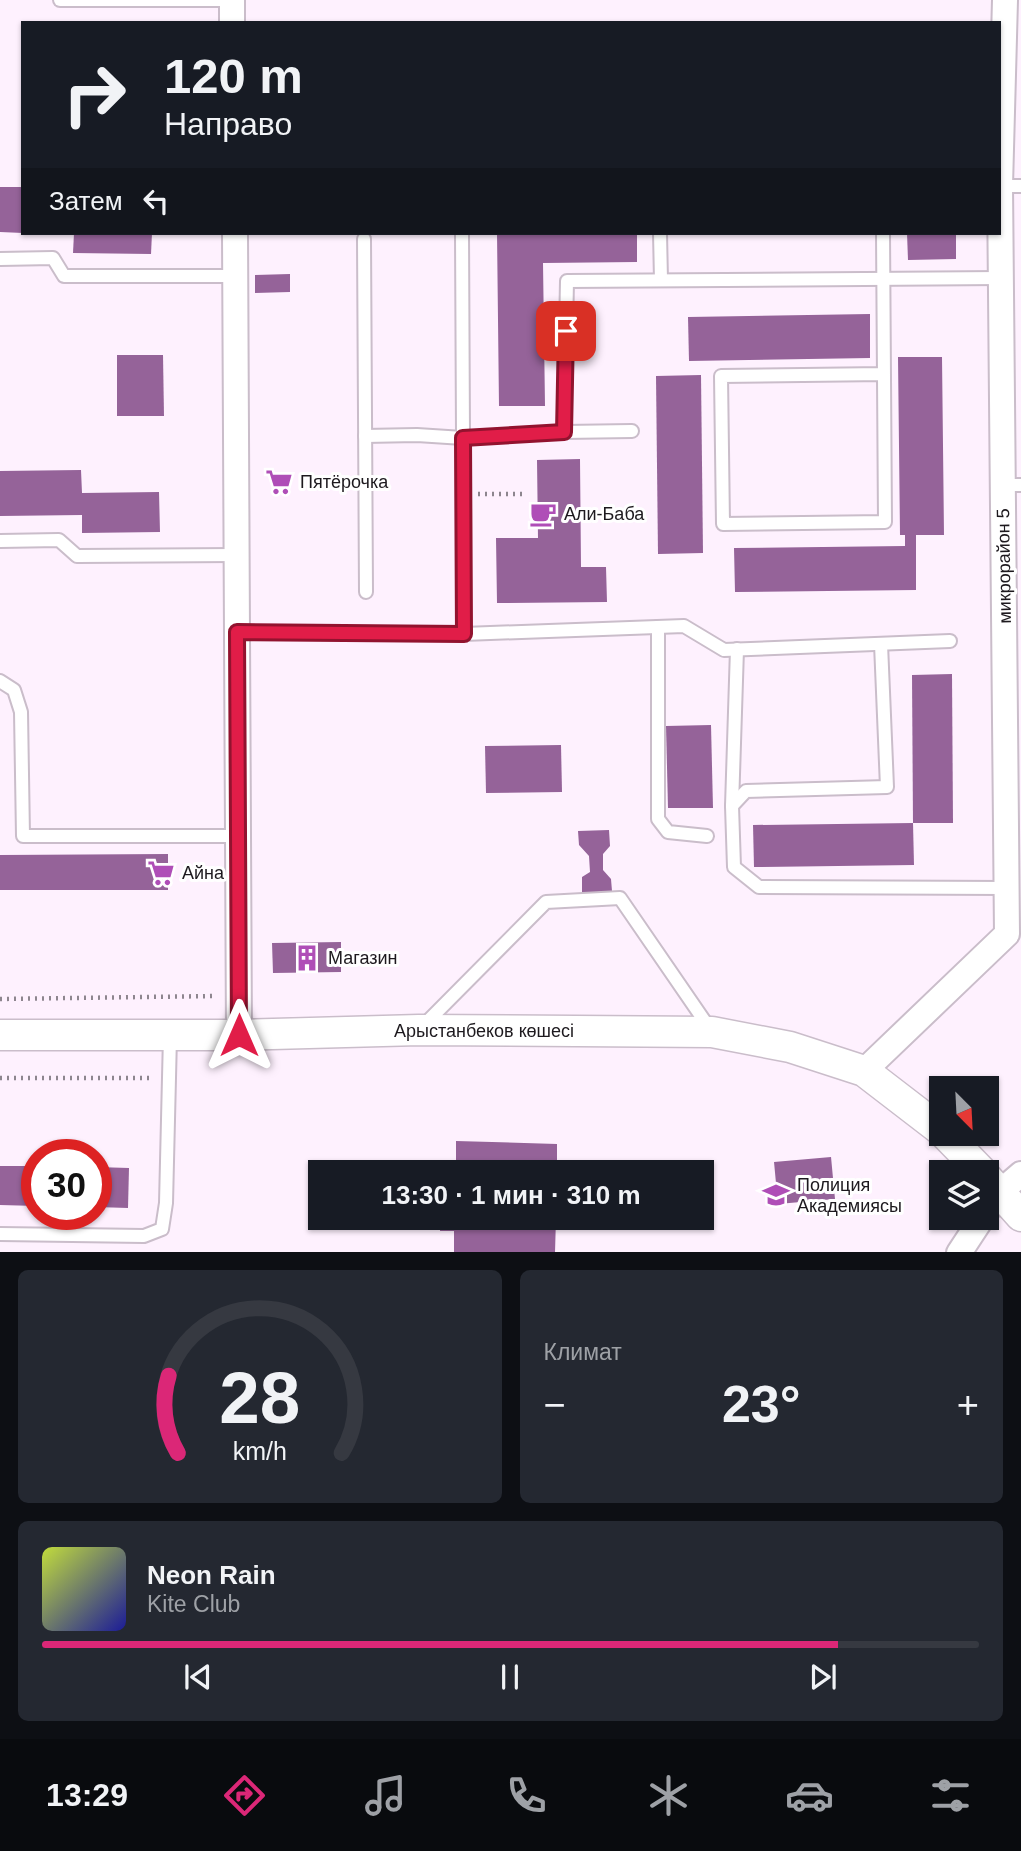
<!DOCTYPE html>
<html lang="ru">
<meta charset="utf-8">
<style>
body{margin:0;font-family:Arial,sans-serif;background:#242831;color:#f1f3f6;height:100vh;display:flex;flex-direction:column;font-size:26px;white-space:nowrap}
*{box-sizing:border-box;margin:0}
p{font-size:23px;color:#9ea1a6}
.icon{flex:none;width:38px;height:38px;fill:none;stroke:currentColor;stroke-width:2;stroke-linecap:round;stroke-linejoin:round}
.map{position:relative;height:1252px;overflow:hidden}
.sheet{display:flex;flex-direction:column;gap:18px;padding:18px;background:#0d0f14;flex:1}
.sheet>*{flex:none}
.banner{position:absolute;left:21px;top:21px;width:980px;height:214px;border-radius:0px;box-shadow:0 2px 5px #0004;background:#171b24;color:#f1f3f6;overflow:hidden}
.needle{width:46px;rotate:156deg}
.buttons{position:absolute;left:929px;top:1076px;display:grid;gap:14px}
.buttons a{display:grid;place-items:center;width:70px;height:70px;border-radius:0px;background:#171b24;box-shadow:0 2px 5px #0004;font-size:35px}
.speed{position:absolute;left:21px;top:1139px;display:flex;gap:14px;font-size:35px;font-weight:700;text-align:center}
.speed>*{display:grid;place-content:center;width:91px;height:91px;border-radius:50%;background:#171b24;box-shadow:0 2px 5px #0004;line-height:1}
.speed .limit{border:10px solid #d22;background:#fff;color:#111}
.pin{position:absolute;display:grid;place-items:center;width:60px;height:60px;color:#fff;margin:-30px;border-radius:14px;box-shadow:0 4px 10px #0006}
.me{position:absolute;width:77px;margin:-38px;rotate:0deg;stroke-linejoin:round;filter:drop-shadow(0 0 5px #0008)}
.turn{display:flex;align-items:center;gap:24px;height:147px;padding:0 28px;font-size:32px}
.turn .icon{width:91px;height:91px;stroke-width:2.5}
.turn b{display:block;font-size:49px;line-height:60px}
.then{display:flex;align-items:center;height:66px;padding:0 28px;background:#0003;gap:14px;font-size:26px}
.big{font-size:52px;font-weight:700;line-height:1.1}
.sheet .widget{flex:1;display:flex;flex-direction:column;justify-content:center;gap:10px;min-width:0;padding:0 24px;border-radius:10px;background:#242831}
.sheet .dial{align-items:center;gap:0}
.dial svg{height:182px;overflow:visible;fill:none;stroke:#363941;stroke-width:7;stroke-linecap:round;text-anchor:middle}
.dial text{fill:#f1f3f6;stroke:none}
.song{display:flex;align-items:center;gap:21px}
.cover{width:84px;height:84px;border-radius:10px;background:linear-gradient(135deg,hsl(70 70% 55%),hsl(240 70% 35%))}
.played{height:7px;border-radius:4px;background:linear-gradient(90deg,#db2777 85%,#363941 85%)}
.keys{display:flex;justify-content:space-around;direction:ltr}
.heat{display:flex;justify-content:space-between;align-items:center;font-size:38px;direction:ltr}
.sheet .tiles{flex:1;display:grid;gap:18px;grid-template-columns:1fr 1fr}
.widget:last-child{grid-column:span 2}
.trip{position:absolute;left:308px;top:1160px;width:406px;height:70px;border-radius:0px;background:#171b24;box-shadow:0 2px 5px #0004;font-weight:700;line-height:70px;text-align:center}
.tabs{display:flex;height:112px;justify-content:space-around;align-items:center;background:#090b0e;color:#9ea1a6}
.tabs .icon{width:49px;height:49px}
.tabs .on{color:#db2777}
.tabs b{font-size:32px;color:#f1f3f6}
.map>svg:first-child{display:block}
</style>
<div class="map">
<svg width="1021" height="1253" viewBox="0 0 1021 1253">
<rect width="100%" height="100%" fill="#fef1fe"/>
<g fill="#956399">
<path d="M0,187h23v46l-23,-1z"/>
<path d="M74,233h78l-1,21 -78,-1z"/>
<path d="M497,233h140v29l-94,1 2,143h-46z"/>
<path d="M907,233h49v26l-48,1z"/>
<path d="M290,274v18l-35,1v-18z"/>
<path d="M870,314v44l-181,3 -1,-44z"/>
<path d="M117,355h46l1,61h-47z"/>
<path d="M898,357h44l2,178h-28v55l-181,2 -1,-44 171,-2v-11h-5z"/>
<path d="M701,375l2,178 -45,1 -2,-178z"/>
<path d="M580,459l1,108h25l1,35 -110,1 -1,-65h42l-1,-78z"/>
<path d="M81,470l1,23 77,-1 1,40 -78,1v-18l-82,1v-45z"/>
<path d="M952,674l1,149h-40l-1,-148z"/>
<path d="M711,725l2,83h-45l-2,-82z"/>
<path d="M561,745l1,47 -76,1 -1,-47z"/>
<path d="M913,823l1,42 -160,2 -1,-42z"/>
<path d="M609,830l1,16 -7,8v16l8,9 1,12 -30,2v-16l8,-5 -1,-16 -10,-11 -1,-14z"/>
<path d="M168,854v36h-168v-35z"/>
<path d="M341,942v30l-68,1 -1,-30z"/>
<path d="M456,1141l101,3v28h-101z"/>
<path d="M831,1157l4,42 -57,5 -4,-42z"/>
<path d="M0,1166h37v40l-37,-1z"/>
<path d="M96,1167l33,1 -1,40 -32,-1z"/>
<path d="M441,1218h115l-1,35h-101v-22h-14z"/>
</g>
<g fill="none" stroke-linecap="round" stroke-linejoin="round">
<g stroke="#cabdca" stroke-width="16">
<g id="service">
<path d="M60,0h172"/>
<path d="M1000,186h21"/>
<path d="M462,233l2,401"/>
<path d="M660,233l1,47"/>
<path d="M883,233l2,289 -162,2 -2,-148 163,-2"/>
<path d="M364,239l2,353"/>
<path d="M0,259l53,-1 11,18h172"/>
<path d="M564,432l3,-151 434,-3"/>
<path d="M365,436l52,-1 46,3 101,-6 68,-1"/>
<path d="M1003,485h18"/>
<path d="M0,541l59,-1 18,16 159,-1"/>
<path d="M658,627v192l10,13 39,4"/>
<path d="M237,632l227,2 220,-8 40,24 226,-9"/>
<path d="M881,644l6,143 -141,4 -14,15 2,61 25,20 248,1"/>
<path d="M0,681l14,9 7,22 2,124h215"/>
<path d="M732,806l5,-157"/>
<path d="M422,1027l124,-125 74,-4 90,131"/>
<path d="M0,1234l144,2 18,-7 4,-26 4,-167"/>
</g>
</g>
<g stroke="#cabdca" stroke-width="28">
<g id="minor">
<path d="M232,0v23"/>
<path d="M235,233l4,802"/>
<path d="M864,1071l143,-137 -7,-748 5,-186"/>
<path d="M987,1211l13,-19 21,-18"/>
<path d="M959,1253l23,-35"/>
</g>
</g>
<g stroke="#cabdca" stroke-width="33">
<g id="tertiary">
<path d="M0,1035h239l180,-5 293,2 78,15 74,24 78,60"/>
<path d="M945,1134l37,38"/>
<path d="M987,1178l34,38"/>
</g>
</g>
<g stroke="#8d858e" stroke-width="4.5" stroke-dasharray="2 5" stroke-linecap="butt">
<path d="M478,494h45"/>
<path d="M0,999l216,-3"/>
<path d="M0,1078h154"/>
</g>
<use href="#service" stroke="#fff" stroke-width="12"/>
<use href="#minor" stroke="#fff" stroke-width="24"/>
<use href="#tertiary" stroke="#fff" stroke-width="30"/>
</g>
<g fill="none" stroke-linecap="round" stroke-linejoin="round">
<g stroke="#92132f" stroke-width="18">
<path id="route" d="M239,1035l-2,-403 227,2 -1,-196 101,-6 2,-101"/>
</g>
<use href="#route" stroke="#e11d48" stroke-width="12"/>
</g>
<defs>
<g id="supermarket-bare" transform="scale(2.1)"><path d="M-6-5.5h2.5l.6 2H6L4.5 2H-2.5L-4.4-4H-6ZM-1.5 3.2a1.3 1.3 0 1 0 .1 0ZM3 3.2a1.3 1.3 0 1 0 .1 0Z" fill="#af4eb7" stroke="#fff" stroke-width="2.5" paint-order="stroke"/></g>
<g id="cafe-bare" transform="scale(2.1)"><path d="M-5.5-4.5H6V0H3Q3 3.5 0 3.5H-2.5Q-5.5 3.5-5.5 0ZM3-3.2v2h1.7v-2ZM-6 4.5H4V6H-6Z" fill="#af4eb7" stroke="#fff" stroke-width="2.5" paint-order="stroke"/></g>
<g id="building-bare" transform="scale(2.1)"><path d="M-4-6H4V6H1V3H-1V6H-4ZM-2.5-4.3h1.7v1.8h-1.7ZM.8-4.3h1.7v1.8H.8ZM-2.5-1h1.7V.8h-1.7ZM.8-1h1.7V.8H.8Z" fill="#af4eb7" stroke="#fff" stroke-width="2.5" paint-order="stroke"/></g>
<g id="university-bare" transform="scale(2.1)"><path d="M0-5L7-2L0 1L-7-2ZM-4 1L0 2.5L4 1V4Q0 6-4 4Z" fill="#af4eb7" stroke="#fff" stroke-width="2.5" paint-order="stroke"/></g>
</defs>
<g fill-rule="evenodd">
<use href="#supermarket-bare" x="279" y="482"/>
<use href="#cafe-bare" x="543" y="514"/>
<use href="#supermarket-bare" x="161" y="873"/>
<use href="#building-bare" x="307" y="958"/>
<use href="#university-bare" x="776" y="1195"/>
</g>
<g text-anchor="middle" stroke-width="6" stroke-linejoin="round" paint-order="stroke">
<g font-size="18" fill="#1d191e" stroke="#fff" text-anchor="start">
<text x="300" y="488">Пятёрочка</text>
<text x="564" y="520">Али-Баба</text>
<text x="182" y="879">Айна</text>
<text x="328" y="964">Магазин</text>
<text x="797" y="1191">Полиция<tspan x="797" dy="21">Академиясы</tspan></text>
</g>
<g font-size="18" fill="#1d191e" stroke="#fff">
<text transform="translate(1004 566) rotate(-91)" y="6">микрорайон 5</text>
<text x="484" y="1037">Арыстанбеков көшесі</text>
</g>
</g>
</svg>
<div class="buttons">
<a><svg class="needle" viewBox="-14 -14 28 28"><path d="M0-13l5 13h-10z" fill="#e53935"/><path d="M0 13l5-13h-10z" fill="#9ea1a6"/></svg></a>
<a><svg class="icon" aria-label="layers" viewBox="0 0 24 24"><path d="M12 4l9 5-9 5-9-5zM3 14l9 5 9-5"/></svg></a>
</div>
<div class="speed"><div class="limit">30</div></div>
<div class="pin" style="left:566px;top:331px;background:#d93025"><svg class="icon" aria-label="arrive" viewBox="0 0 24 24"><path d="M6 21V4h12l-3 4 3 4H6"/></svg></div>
<svg class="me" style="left:239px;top:1035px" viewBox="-20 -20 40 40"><path d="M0-17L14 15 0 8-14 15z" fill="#e11d48" stroke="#fff" stroke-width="4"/></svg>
<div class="trip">13:30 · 1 мин · 310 m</div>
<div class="banner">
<div class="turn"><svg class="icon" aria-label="right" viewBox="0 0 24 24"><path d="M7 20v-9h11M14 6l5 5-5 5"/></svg><div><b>120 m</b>Направо</div></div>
<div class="then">Затем<svg class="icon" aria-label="left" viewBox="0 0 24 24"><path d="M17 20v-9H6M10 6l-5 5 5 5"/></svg></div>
</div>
</div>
<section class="sheet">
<div class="tiles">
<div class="widget dial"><svg viewBox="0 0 100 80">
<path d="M14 69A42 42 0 1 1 86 69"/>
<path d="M14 69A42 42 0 0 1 10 35" stroke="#db2777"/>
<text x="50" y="56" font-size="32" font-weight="700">28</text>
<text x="50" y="72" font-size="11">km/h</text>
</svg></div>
<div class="widget"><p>Климат</p>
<div class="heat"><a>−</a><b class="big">23°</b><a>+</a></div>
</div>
<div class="widget">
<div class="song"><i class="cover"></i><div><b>Neon Rain</b><p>Kite Club</p></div></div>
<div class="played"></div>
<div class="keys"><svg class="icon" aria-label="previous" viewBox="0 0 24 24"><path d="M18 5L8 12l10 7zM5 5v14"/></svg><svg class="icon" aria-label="pause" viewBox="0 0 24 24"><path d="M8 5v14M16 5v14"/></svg><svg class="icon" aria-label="next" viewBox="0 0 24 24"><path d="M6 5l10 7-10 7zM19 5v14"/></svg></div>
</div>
</div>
</section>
<nav class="tabs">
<b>13:29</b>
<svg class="icon on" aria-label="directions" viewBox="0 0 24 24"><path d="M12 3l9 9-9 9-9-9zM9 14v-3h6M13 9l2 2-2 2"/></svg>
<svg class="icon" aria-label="music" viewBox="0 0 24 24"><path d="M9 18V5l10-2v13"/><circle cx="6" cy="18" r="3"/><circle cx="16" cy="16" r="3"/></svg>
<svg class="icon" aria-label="phone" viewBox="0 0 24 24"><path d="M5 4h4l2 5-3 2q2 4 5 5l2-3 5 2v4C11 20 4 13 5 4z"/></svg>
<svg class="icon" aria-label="climate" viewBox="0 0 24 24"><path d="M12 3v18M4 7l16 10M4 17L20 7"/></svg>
<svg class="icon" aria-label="car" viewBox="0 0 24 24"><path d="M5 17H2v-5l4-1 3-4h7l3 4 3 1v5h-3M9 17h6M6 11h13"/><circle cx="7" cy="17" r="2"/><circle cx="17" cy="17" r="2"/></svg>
<svg class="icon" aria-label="filters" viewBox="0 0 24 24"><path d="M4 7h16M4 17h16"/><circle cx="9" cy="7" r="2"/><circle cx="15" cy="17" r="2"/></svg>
</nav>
